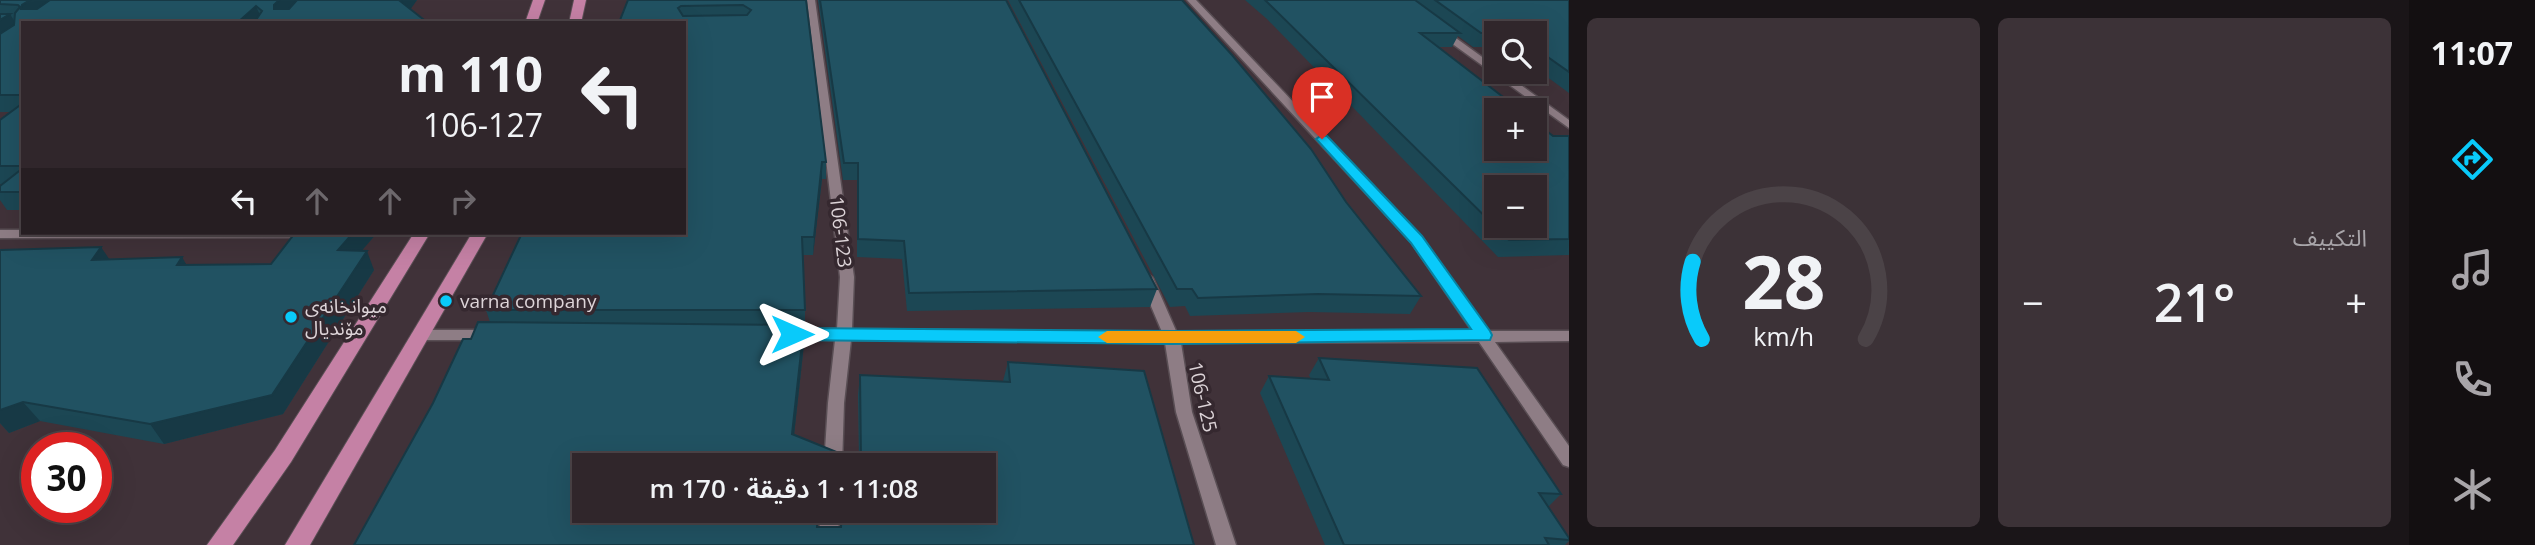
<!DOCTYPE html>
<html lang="ar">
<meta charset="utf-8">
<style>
body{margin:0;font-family:"Open Sans","Noto Sans Arabic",sans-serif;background:#3c3237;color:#f1f3f6;direction:rtl;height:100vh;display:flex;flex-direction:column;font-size:26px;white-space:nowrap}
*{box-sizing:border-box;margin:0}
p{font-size:23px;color:#a8a5a9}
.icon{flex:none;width:38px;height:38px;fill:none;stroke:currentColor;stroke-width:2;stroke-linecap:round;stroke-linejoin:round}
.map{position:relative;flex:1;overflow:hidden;direction:ltr}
.drawer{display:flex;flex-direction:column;gap:18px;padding:18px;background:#1a1518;width:840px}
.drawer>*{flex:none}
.top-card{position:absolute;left:21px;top:21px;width:665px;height:214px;border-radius:0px;box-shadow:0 7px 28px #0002,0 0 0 2px #4b4347;direction:rtl;background:#30262b;color:#f1f3f6;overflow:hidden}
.tools{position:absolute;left:1484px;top:21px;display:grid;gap:14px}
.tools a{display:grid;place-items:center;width:63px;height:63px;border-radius:0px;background:#30262b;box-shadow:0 7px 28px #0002,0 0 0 2px #4b4347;font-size:35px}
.speed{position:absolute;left:21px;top:432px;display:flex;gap:14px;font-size:35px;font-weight:700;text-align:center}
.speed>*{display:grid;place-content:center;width:91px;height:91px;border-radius:50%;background:#30262b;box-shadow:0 7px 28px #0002,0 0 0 2px #4b4347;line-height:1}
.speed .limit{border:10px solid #d22;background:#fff;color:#111}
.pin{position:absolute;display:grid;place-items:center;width:60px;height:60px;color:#fff;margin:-72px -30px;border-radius:50% 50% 50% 0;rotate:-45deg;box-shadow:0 0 7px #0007}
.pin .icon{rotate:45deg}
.me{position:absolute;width:77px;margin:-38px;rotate:90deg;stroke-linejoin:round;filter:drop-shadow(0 0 5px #0008)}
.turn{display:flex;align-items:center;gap:24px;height:147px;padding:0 28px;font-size:32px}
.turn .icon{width:91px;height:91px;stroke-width:2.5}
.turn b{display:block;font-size:49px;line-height:60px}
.lanes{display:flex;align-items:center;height:66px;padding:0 28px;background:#0003;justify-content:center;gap:35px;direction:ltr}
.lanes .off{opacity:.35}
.big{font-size:52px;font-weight:600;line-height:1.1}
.drawer .tile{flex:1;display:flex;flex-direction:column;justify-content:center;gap:10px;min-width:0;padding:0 24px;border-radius:10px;background:#3c3237}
.drawer .dial{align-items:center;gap:0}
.dial svg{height:182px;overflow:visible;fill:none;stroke:#4b4347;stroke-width:7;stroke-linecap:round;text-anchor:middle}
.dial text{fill:#f1f3f6;stroke:none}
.heat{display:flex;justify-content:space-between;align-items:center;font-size:38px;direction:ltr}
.drawer .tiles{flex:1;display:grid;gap:18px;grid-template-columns:repeat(2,1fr)}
.trip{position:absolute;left:572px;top:453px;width:424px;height:70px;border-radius:0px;background:#30262b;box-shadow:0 7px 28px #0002,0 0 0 2px #4b4347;font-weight:600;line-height:70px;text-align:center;direction:rtl}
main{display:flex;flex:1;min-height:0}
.tabs{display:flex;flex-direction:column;width:126px;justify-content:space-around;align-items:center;background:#130f11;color:#a8a5a9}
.tabs .icon{width:49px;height:49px}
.tabs .selected{color:#09cafa}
.tabs b{font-size:32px;color:#f1f3f6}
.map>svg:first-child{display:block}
</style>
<main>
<nav class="tabs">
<b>11:07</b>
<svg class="icon selected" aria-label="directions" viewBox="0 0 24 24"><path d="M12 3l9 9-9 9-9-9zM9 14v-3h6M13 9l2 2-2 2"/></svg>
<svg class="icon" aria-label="music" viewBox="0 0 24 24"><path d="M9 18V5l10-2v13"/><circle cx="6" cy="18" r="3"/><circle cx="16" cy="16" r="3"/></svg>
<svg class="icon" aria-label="phone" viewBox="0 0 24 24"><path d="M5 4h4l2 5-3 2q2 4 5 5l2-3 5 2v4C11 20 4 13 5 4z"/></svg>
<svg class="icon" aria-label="climate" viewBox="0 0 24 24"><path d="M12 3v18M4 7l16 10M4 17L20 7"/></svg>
</nav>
<section class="drawer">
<div class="tiles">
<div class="tile"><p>التكييف</p>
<div class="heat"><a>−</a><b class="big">21°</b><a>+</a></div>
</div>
<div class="tile dial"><svg viewBox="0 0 100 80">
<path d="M14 69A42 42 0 1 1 86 69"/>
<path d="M14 69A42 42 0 0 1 10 35" stroke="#09cafa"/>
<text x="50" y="56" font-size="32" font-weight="700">28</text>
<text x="50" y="72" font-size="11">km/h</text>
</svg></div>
</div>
</section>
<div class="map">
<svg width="1569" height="545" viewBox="0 0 1569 545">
<rect width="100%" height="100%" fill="#403239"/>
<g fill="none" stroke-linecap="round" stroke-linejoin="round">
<g stroke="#594e54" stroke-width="3">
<g id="street">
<path d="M807,0h8l39,277 -2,52 310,3 -23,-54 7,-5 7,5 24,55 295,-2 -61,-89 -224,-242h9l225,236 67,95h81v10l-74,1 74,104v21l-6,-2 -84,-123 -298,1 11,69 44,133h-20l-40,-133 -11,-69 -314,-3 -7,63 -2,63h-18l4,-63 7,-63 -49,-1 -5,-1 -3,-4 3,-4 5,-1h51l3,-52z"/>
<path d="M1436,28h6l54,39v5h7l66,48v8l-133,-96z"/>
<path d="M0,230h23v3h329l-7,4 -345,1z"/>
<path d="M423,330h67l5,1 3,4 -3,4 -5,1h-67l-5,-1 -3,-4 3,-4z"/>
<path d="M821,511h18l-1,34h-20z"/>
</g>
</g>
<g stroke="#594e54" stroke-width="2">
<g id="primary">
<path d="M533,0h12l-8,23h-12z"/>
<path d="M574,0h12l-5,23h-12z"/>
<path d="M414,233h16l-139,229 -58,83h-26l68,-95z"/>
<path d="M472,233h16l-178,312h-25z"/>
</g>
</g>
<use href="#street" fill="#8e7d85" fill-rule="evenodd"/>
<use href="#primary" fill="#c581a5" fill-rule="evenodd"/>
</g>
<g fill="#1c4754" fill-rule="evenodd">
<path d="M0,0h417l-7,9 -387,14v187h-16l-7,-10v-14l3,-2h-3v-64l10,-8h-10z"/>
<path d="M628,0h178l20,162v17h-4l-9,76h-10l2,55v18h-1v16l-10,90 65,27 -1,-66 2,-20 143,6 5,-19 186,183h-840l117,-206 19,-17 -4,-12 134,-290zM984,466v45h-143l-1,16h-22l1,-16h-235z"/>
<path d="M818,0h188l151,289 -7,18 -243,4 -5,-52 -45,-2v-77h-14z"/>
<path d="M1008,0h174l239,296 -11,18 -101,-2 -119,4 -5,-10 -15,1z"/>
<path d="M1245,0h324v93l-34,-25v-35h-39v14h-23l-15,-11 -6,11h-14l115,89h16v119l-71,2 -231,-238z"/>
<path d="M295,233h82l-16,18 13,19 -91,144 -119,30 -124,-23 -31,12 -9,-10 109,-163 77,4h85z"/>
<path d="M1319,358l242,136 -13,13 21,31v3l-4,4h-240l-65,-152 9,-17 42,3 -2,-4z"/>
</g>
<g fill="#173945">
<path d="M30,0h33l-31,21 -11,-12 1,-4z"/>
<path d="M279,0h22l-21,21 -6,-12v-4z"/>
<path d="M401,0h16l-12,17 -5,-16z"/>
<path d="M256,6l7,16 -2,1h-24z"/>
<path d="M10,14l10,16 -20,13v-23z"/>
<path d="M822,162v17l-9,76 1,-18z"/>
<path d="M353,233h24l-31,36 -8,-19z"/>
<path d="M101,247l13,19 -22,-6z"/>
<path d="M367,251l7,19 -91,144 -119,30 -14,-20z"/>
<path d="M182,257l11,19 -16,-11z"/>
<path d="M804,325v19l-12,110v-20z"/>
<path d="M23,402l17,19 -31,12 -9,-10v-13z"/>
</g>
<g fill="#215262" stroke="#173945" stroke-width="2" fill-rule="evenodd">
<path d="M0,0h30l-8,5 -1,4h16l13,-9h229l-5,5v4h15l8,-9h104l-1,1 28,22h-174l8,-12 -6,-5 -19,17h-214v72h-23v-61l14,-9 1,-12 5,-6 -2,-2 -18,-1z"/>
<path d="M628,0h178l20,162h-4l-8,75h-12l3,73h-319l36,-77h162v-210h-87v-2l23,-1zM743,5l8,5 -4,5 -64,1 -5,-8 3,-2z"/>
<path d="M820,0h186l151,289 -248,4 -5,-52 -46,-2v-76h-14z"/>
<path d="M1019,0h163l50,55 79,94 35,53 75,94 -103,-2 -120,4 -6,-9h-15z"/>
<path d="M1265,0h150l45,33h-40l100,77h-24v39h39v-27l18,14h16v103l-60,1zM1496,187h39v39h-39z"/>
<path d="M1435,0h134v72l-34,-24v-15h-54z"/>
<path d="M0,14h10l-10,6z"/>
<path d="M23,103v63h-23v-46z"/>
<path d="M23,168v24h-23v-6z"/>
<path d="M295,233h58l-15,17 29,1 -95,144 -122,29 -127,-22 -23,8v-160l101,-3 -9,13 90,-3 -5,8 94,-1z"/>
<path d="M478,322l326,3 -12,109 69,28 -1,-87 150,7 -2,-20 136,9 50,174h-840l79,-142 30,-64h8zM584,466h400v45h-142l-1,16h-24l1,-16h-234z"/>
<path d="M1319,358l158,10 84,126 -22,-1 30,45v2l-24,-2 4,7h-205l-75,-169 60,4z"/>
</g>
<path fill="#09cafa" stroke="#0683a2" stroke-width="2" d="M1322,135l5,1 95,100 68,95 2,4 -2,5 -318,4 -380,-4 -9,-6 9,-6 380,3 299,-2 -60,-86 -93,-102 -2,-2z"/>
<path fill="#f59e0b" d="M1107,331h189l9,6 -9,6h-189l-9,-6z"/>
<g fill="#09cafa" stroke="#35282f" stroke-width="2.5">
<circle cx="446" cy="301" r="7"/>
<circle cx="291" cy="317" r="7"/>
</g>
<g text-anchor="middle" stroke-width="7" stroke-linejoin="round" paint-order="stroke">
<g font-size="19" fill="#ddd4d8" stroke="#35282f">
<text transform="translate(841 232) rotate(83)" y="7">106-123</text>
<text transform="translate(1203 397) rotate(77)" y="7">106-125</text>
</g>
<g font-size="19" fill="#ddd4d8" stroke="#35282f" text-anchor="start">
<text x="460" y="308">varna company</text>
<text x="305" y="313">میوانخانەی<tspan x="305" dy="22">مۆندیال</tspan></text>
</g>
</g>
</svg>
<div class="tools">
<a><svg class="icon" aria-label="search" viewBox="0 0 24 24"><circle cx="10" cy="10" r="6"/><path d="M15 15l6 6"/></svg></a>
<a>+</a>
<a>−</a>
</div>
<div class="speed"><div class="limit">30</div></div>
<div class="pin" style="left:1322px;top:139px;background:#d93025"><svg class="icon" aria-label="arrive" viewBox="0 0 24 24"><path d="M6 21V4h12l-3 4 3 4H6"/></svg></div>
<svg class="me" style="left:792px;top:334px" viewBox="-20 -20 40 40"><path d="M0-17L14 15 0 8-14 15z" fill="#09cafa" stroke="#fff" stroke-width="4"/></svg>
<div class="trip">11:08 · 1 دقيقة · 170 m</div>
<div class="top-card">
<div class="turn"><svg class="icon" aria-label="left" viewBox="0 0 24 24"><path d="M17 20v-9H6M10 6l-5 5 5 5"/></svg><div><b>110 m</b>106-127</div></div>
<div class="lanes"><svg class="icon" aria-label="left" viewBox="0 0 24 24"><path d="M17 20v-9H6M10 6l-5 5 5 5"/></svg><svg class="icon off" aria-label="ahead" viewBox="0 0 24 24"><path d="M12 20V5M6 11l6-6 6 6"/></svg><svg class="icon off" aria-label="ahead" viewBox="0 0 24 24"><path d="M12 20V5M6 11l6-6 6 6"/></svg><svg class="icon off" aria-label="right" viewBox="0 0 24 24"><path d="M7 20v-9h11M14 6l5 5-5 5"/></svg></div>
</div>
</div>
</main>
